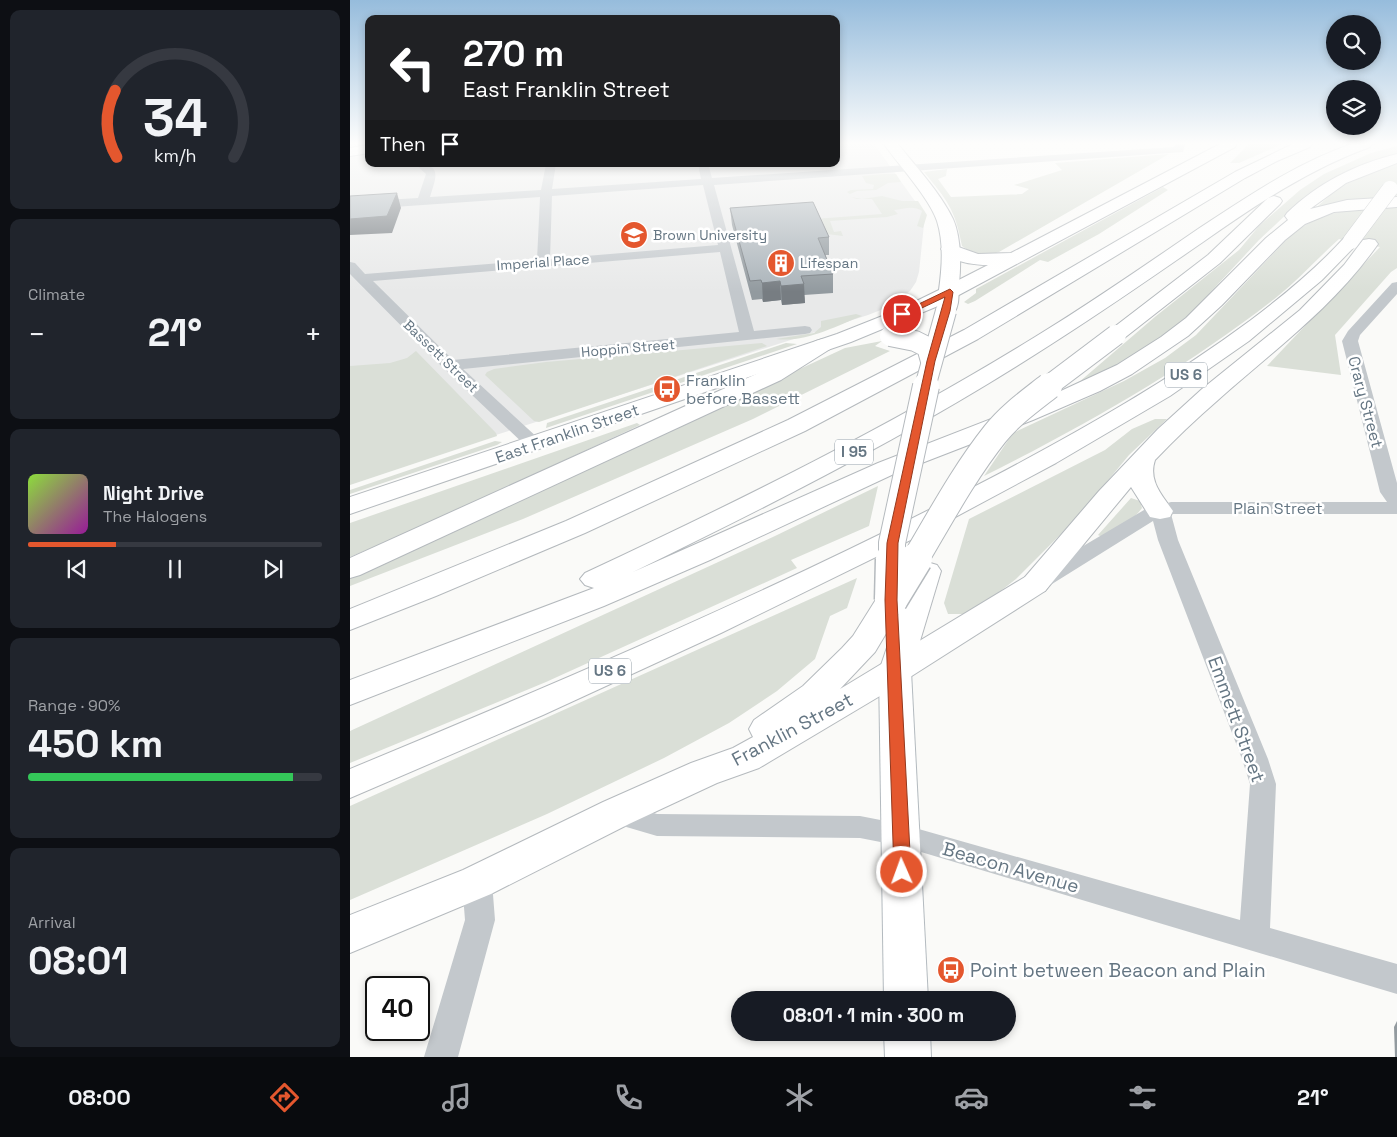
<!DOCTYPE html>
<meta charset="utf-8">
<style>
body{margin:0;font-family:"Space Grotesk",sans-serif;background:#20242c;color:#f1f3f6;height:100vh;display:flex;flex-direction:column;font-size:19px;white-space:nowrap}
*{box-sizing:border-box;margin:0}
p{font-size:16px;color:#9ea1a6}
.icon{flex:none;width:28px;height:28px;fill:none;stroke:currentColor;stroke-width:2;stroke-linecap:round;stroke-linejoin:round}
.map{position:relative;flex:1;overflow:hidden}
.panel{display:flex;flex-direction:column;gap:10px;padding:10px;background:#0d0f14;width:350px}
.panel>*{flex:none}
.banner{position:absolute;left:15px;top:15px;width:475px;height:152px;border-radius:10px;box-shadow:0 2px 8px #0003;background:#202124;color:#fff;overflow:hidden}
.buttons{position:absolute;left:976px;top:15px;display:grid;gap:10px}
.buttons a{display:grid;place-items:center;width:55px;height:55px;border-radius:50%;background:#171b24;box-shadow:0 2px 8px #0003;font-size:25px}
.speed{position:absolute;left:15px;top:976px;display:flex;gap:10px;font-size:25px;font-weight:700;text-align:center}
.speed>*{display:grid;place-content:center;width:65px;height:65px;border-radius:50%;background:#171b24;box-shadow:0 2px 8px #0003;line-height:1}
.speed .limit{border:2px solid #111;border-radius:8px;background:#fff;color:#111}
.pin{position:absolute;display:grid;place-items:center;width:42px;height:42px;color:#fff;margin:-21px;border:2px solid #fff;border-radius:50%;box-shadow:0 1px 5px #0007}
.me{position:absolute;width:55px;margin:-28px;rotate:358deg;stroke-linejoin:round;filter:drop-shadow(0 0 4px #0008)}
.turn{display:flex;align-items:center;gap:18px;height:105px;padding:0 15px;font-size:22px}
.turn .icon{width:65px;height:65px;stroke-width:2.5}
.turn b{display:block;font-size:35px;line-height:42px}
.then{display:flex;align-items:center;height:48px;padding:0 15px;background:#0003;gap:10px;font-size:19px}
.big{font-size:38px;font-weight:700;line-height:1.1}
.panel .card{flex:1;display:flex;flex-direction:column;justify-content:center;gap:8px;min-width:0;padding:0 18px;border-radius:10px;background:#20242c}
.panel .dial{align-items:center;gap:0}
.dial svg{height:130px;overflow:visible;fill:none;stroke:#363941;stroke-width:7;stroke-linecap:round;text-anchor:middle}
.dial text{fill:#f1f3f6;stroke:none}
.song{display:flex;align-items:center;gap:15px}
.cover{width:60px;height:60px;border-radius:8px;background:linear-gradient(135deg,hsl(90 70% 55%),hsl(300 70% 35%))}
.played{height:5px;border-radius:2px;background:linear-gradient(90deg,#e4572e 30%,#363941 30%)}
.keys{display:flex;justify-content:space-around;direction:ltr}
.heat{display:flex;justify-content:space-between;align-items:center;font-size:28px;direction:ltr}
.charge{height:8px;border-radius:4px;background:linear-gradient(90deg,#34c759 90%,#363941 0)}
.trip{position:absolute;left:381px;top:991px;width:285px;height:50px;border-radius:25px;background:#171b24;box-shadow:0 2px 8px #0003;font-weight:700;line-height:50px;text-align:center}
.menu{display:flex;height:80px;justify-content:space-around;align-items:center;background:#090b0e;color:#9ea1a6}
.menu .icon{width:35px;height:35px}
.menu .on{color:#e4572e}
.menu b{font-size:22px;color:#f1f3f6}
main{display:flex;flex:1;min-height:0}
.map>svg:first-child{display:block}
</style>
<main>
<section class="panel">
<div class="card dial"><svg viewBox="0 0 100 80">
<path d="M14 69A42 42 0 1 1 86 69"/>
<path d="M14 69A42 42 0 0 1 13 28" stroke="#e4572e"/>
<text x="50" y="56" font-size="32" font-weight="700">34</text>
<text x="50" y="72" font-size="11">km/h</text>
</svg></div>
<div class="card"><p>Climate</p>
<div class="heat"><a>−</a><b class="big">21°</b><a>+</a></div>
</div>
<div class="card">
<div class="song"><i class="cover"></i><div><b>Night Drive</b><p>The Halogens</p></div></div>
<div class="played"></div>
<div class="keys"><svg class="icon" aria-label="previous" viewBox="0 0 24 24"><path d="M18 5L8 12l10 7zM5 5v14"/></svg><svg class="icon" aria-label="pause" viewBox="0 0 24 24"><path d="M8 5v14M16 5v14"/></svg><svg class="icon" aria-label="next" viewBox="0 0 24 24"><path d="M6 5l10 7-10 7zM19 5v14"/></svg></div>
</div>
<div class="card"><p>Range · 90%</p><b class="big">450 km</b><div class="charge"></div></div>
<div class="card"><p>Arrival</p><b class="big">08:01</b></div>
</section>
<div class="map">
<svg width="1047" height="1057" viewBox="0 0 1047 1057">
<rect width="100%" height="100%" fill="#fafaf8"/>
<path fill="#e8e9e9" d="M0,144h19v20h467v-20h38l51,71 -6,57 -3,10 -6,9 -24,17 -18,7 -518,167z"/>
<g fill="#dadfd7">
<path d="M899,144h33l-43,19h-9z"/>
<path d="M1047,146v10l-62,22 -27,16 -49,46 -80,86 -88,55 -20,8 85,-73 83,-66 20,-24 41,-36 24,-16 47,-21z"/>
<path d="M819,154l-170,98 -9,3 -11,-1 -10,-3 -7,-5c-7,-37 -15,-46 -38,-74l23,-3 -1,7 -8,3 13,18 71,-3 7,-5 -15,-4 48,-15 -7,-7z"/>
<path d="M1047,162v37l-79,7 21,-19z"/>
<path d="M534,174h12l5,8 -13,1 -12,7 -19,1 -7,3 -3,-2 4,-2 22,-1 1,-4 -8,-2 -4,-7z"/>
<path d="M813,187l5,3 -69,44 -51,28 -8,-2 -65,41 -7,3 -4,-2 12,-9v-4z"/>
<path d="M532,196l20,5h16l9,14 -4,13 -6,-2 5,-15c-8,-6 -19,-2 -28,-1l4,4 -11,3 -57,4 4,11 7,-1 2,5 -16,-2 -13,-15 68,-5 -10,-15h-15l-6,-2 11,2z"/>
<path d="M1047,207v61l-6,4 -56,63 6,40 -74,-9 113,-119 -41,-8c-20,18 -40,40 -61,57 -90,71 -192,129 -294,180l29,-43 111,-52 41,-23 31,-23 96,-101c35,-26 63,-25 105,-27z"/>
<path d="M506,314l6,2c-26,10 -57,27 -86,23l38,-6 7,-6v-6z"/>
<path d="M532,341l-7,5 15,5 -137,68 -230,100 -173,67v-8l495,-230z"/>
<path d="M412,343l5,3 -228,76 -5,-1 -49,-46 2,-3 7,-3 52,-7z"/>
<path d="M436,343l11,1 -251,84 1,-5z"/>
<path d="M66,351l80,82 1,3 -147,49v-119l40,-3 17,-5z"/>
<path d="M805,419h12l-38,36 -52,63 -61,61 -45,35h-23l-4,-11 25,-84 136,-69 27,-21z"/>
<path d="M287,423l3,2 -203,95 -87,37v-34z"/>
<path d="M145,441l7,1 -5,3 -147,49v-4z"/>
<path d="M528,486l-9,40 -78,34 6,8 -251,114 -196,81v-32l425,-195z"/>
<path d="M781,498l9,3 2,7c-10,14 -26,21 -40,29l-4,-2z"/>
<path d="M507,578l-10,30 -17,8 -15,43 -38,32 -48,32 -65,35 -117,56 -197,86v-94z"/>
</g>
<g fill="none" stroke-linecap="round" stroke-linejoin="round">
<g stroke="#b3babf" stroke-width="2">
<g id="secondary">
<path d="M19,145v8l-19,3v-8z"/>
<path d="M545,660l11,3 5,8 17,329h-44l-5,-329 5,-8z"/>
<path d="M534,1032h46l1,25h-46z"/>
</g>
</g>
<g stroke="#b5babe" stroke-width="2">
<g id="primary">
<path d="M534,144h14c18,23 42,48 55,75 8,18 8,45 6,65 -1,9 1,21 -5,29l-7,2 -7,-2 -2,-7 -87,36 -501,172v-17l487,-163 63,-25 39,-19c3,-23 5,-47 -2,-69 -7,-22 -39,-57 -53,-77z"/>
<path d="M685,575l10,2 5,7 -5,7 -160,102 -126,75 -42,15 -88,41 -138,70 -141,59v-38l113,-45 140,-68 88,-39 42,-15 20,-11 -4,-8 5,-9 49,-34 39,-38 11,-12 27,-43 11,-3 11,3 4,7 -31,52 -35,37 185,-112z"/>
</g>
</g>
<g stroke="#b4b9bd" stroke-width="2">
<g id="highway">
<path d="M870,144h17l-2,3 -278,149 -7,2 -7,-2 -3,-4 3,-4 45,-23c-15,0 -38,-3 -47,-16l3,-4 6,-1 28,10 33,-1z"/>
<path d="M943,144h19l-2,3 -33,14 -32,17 -267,161 -173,92 -220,102 -149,63 -86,34v-21l216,-88 222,-101 176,-90 271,-158z"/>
<path d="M1002,144h20l-2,3c-61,22 -114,58 -167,95 -51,35 -101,70 -153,103 -133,86 -275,158 -417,227l245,-109 172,-67 67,-31 44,-28 25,-19 80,-80 22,-18 -3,-4 2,-3c31,-30 69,-49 110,-59v9l-51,20 -36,26 37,-9 50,-3v10l-63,5 -29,12 -20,16 -63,65 -34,31 -56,38 -32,17 -67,29 -137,53 -186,87 -106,46 -254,99v-25l244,-92 -9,-3 -5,-6 5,-6c154,-72 306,-147 450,-236 56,-34 109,-71 163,-108 49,-32 98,-66 154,-85z"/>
<path d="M924,196l6,2 2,3 -2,3 -60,59 -97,76 -7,2 -7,-2 -3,-4 3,-4 99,-76 60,-57z"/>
<path d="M1001,236l6,1 3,4 -38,39 -73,61 -79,55 -114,67 -123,66 -212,104 -178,82 -193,83v-29c217,-90 435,-183 643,-292 89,-47 177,-97 258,-157 33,-25 66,-52 94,-83z"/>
<path d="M1019,239l6,1 3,4c-45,64 -103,105 -160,156 -22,19 -43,39 -63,60 -7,21 7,35 18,51l-3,6 -10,2 -10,-2 -19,-30 -86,104 -10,2 -10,-2 -5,-7 5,-7 74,-86 59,-62 44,-40 98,-79 44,-45 19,-25z"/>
<path d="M473,339l7,2 4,4 -4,4 -49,31 -421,195 -10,3v-20l415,-188 51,-29z"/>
<path d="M577,562l10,3 4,6 -30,100 -5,8 -11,3 -11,-3 -5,-8 34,-100 4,-6z"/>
</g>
</g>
<g fill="#c3c8cc" fill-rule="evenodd">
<path d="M825,144h10l-2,8 -469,33 40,146 51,-5 5,1 2,3 -2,3 -5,1 -342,35 77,71 3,4 -3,4 -6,1 -6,-1 -94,-89 -84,-85v-12l5,1 10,11 172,-14 3,-63 -190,13v-8l68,-4 8,-24 -11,-10c28,0 21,13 15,33l111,-7 5,-26h10l-4,25 149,-10 -3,-15h10l4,14 462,-31zM353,185l15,60 -168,14 2,-63zM370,252l19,80 -286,28 -80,-79z"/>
<path d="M1047,282v12l-37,41 -2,6 39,142v31h-226l7,26 90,219 8,25 -6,144 127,36v30l-496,-148 -41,-8 -203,-2 -51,-15 -4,-8 4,-8 10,-3 41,12 203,2 41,8 339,96 10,-136 -8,-25 -84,-219 -5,-19 -101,63 -8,2 -8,-2 -3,-5 3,-5 108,-64 27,-8h216l-7,-10 -38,-151 6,-10 44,-48z"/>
<path d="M127,870l10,3 5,9 3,38 -37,137h-34l41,-137 -3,-38 5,-9z"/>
</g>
<use href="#secondary" fill="#fff" fill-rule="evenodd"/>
<use href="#primary" fill="#fff" fill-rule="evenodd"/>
<use href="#highway" fill="#fff" fill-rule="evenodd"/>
<g stroke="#b5babe" stroke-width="22" stroke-linecap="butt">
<g id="primary-bridge-far2">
<path d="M540,336l25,5 12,6 4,14"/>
<path d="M575,387l21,-76"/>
</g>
</g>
<g stroke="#b5babe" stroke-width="28" stroke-linecap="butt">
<path id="primary-bridge-far1" d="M542,560v-17l34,-157"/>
</g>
<g stroke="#b5babe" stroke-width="35" stroke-linecap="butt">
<path id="primary-bridge" d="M541,600l1,-41"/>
</g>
<g stroke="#b4b9bd" stroke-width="17" stroke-linecap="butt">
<path id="highway-bridge-far3" d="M1001,241l39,-52"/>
</g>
<g stroke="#b4b9bd" stroke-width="22" stroke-linecap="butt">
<path id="highway-bridge-far2" d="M697,387l69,-52"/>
</g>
<g stroke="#b4b9bd" stroke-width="28" stroke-linecap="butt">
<path id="highway-bridge-far1" d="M565,560c25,-42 49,-87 80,-126 15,-19 35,-33 54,-48"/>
</g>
<g stroke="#b4b9bd" stroke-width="35" stroke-linecap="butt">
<path id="highway-bridge" d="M541,600l25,-41"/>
</g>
<use href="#primary-bridge-far2" stroke="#fff" stroke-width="20"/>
<use href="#primary-bridge-far1" stroke="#fff" stroke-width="26"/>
<use href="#primary-bridge" stroke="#fff" stroke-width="32"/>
<use href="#highway-bridge-far3" stroke="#fff" stroke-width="16"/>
<use href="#highway-bridge-far2" stroke="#fff" stroke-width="20"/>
<use href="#highway-bridge-far1" stroke="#fff" stroke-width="26"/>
<use href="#highway-bridge" stroke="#fff" stroke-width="32"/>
</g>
<g fill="#929a9f">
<path d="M380,208l99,29v18h-4l8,19v19l-29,2 1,8 -23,2 -1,-5 -18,2 -1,-3 -10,1 -20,-75z"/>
<path d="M1047,1021v36h-2l-1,-30z"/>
</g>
<g fill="#777d82">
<path d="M47,193l4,15 -9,25 -42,2v-16z"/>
<path d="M430,281l1,19 -18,2 -1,-19z"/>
<path d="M454,284l1,19 -23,2 -1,-19z"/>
</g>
<g fill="#aab3b9" stroke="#777d82">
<path d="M47,193l-10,23 -37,3v-23z"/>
<path d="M463,202l16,35 -11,1 15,36 -32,2 3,8 -23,2 -1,-5 -18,2 -1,-3 -11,1 -20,-73z"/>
</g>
<linearGradient id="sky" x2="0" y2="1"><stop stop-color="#96bcdc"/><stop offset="0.49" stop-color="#fdfdfc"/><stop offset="1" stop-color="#fdfdfc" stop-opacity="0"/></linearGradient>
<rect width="1047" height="292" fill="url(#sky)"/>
<path fill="#e4572e" stroke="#94391e" d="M600,289l3,3 -3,19 -15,50 -37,182 -1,57 14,272 -3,5 -6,2 -5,-2 -3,-5 -9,-272 2,-57 40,-182 18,-64 -40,19 -7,-2z"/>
<defs>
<g id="university-disc" transform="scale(1.4375)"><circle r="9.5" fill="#e4572e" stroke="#fff"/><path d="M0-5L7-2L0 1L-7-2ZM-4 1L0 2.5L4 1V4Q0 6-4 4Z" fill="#fff"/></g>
<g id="building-disc" transform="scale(1.4375)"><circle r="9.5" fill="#e4572e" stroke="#fff"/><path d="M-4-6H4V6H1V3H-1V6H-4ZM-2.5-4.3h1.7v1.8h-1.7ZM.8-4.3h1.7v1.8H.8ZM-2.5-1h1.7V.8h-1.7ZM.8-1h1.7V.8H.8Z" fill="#fff"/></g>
<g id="bus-disc" transform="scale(1.4375)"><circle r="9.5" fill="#e4572e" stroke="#fff"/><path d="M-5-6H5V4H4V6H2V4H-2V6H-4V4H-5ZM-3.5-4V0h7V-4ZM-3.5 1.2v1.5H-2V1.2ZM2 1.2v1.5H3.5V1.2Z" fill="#fff"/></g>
</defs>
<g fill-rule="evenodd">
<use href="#university-disc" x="284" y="235"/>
<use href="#building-disc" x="431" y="263"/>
<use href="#bus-disc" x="317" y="389"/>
<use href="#bus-disc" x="601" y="970"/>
</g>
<g text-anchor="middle" stroke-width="5" stroke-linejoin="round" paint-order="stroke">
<g font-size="14" fill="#657683" stroke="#fff" text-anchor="start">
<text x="303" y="240">Brown University</text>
<text x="450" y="268">Lifespan</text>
</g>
<g font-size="14" fill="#657683" stroke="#fff">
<text transform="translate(193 262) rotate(-4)" y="5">Imperial Place</text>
<text transform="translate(278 348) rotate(-5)" y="5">Hoppin Street</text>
<text transform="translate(91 356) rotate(44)" y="5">Bassett Street</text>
</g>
<g fill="#fff" stroke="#939fa8" stroke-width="1">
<rect x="815" y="362.5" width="42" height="25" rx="4"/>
<rect x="485" y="439.5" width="38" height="25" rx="4"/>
<rect x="239" y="658.5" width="42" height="25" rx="4"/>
</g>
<g font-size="15" font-weight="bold" fill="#657683">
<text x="836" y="380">US 6</text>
<text x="504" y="457">I 95</text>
<text x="260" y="676">US 6</text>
</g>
<g font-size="16" fill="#657683" stroke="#fff" text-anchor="start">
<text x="336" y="386">Franklin<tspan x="336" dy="18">before Bassett</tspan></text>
</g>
<g font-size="16" fill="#657683" stroke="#fff">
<text transform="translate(1016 402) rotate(75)" y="6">Crary Street</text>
<text transform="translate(217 433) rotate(-19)" y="6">East Franklin Street</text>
<text x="928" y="514">Plain Street</text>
</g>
<g font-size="19" fill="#657683" stroke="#fff">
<text transform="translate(887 719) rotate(70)" y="7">Emmett Street</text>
<text transform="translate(442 729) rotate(-28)" y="7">Franklin Street</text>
<text transform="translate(661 867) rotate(16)" y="7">Beacon Avenue</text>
</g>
<g font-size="19" fill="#657683" stroke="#fff" text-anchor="start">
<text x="620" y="977">Point between Beacon and Plain</text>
</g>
</g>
</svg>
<div class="buttons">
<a><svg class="icon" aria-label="search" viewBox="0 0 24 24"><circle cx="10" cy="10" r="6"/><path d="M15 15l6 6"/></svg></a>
<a><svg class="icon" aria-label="layers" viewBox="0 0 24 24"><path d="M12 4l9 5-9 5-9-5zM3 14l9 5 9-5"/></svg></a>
</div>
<div class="speed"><div class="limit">40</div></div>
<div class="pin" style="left:552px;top:314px;background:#d93025"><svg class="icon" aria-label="arrive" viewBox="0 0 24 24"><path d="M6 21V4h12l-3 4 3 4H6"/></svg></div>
<svg class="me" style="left:552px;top:872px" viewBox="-20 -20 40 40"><circle r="17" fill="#e4572e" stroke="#fff" stroke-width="3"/><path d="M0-11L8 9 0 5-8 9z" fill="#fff"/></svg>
<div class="trip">08:01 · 1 min · 300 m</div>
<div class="banner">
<div class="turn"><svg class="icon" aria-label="left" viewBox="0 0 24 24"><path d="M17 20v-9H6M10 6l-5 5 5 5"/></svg><div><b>270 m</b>East Franklin Street</div></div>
<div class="then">Then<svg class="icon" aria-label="arrive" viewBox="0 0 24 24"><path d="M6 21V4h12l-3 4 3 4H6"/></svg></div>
</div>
</div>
</main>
<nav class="menu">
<b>08:00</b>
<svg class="icon on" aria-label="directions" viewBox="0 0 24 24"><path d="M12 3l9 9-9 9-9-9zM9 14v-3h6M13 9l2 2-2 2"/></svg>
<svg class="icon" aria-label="music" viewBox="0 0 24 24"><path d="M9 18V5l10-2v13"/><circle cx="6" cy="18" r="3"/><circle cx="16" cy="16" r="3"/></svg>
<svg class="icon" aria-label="phone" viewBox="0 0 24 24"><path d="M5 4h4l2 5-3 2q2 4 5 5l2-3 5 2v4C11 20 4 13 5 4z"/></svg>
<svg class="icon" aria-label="climate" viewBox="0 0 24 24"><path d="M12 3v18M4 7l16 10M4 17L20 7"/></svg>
<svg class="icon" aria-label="car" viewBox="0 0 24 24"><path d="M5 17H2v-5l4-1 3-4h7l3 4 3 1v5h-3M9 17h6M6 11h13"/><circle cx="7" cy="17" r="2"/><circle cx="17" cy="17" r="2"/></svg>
<svg class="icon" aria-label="filters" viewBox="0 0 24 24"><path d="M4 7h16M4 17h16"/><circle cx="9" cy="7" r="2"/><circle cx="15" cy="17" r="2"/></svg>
<b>21°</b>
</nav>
